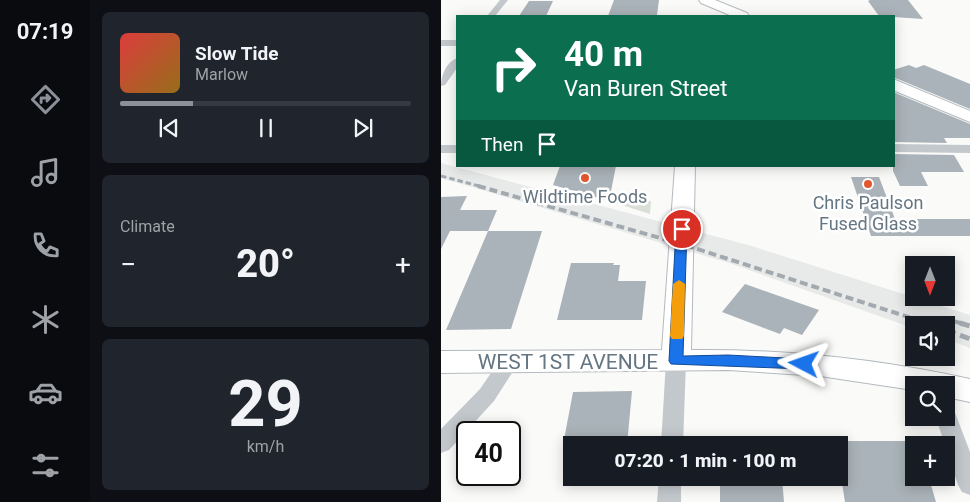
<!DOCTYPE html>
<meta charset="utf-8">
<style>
body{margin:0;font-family:Roboto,sans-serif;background:#20242c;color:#f1f3f6;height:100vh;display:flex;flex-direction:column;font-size:19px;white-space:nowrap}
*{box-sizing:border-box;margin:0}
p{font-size:16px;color:#9ea1a6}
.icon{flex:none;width:28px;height:28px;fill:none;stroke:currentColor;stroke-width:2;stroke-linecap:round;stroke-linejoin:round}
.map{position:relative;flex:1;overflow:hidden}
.drawer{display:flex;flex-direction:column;gap:12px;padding:12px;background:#0d0f14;width:351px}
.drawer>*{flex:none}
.guide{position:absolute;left:15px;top:15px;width:439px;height:152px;border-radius:0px;box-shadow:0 2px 12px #0003;background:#0b6e4f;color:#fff;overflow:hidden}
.needle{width:32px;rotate:180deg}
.controls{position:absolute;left:464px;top:256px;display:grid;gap:10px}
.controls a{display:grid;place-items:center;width:50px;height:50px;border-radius:0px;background:#171b24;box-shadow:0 2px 12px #0003;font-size:25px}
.speed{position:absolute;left:15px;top:421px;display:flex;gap:10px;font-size:25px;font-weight:700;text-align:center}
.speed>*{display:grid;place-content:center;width:65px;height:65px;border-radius:50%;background:#171b24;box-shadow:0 2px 12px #0003;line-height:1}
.speed .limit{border:2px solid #111;border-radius:8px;background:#fff;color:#111}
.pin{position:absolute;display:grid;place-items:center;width:42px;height:42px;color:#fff;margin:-21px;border:2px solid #fff;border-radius:50%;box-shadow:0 1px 5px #0007}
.me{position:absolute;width:55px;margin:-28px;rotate:274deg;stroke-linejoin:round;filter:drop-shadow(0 0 4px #0008)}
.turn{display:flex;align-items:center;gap:18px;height:105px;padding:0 25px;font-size:22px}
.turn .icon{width:65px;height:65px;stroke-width:2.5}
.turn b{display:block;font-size:35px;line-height:42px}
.then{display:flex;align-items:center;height:48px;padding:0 25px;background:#0003;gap:10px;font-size:19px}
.big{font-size:38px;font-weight:800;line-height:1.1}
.drawer .card{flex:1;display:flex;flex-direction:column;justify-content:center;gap:8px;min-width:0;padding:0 18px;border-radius:8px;background:#20242c}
.drawer .dial{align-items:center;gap:0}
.dial b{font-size:65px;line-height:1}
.song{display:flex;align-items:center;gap:15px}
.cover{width:60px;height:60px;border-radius:8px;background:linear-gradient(135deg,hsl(0 70% 55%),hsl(40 70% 35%))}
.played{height:5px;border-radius:2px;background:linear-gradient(90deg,#8c9099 25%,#363941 25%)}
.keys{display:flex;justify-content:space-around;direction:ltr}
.heat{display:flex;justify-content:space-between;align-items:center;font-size:28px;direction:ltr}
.trip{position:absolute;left:122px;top:436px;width:285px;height:50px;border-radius:0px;background:#171b24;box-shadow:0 2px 12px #0003;font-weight:800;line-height:50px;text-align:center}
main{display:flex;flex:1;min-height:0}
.tabs{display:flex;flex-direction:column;width:90px;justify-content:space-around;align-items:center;background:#090b0e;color:#9ea1a6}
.tabs .icon{width:35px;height:35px}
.tabs .selected{color:#8c9099}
.tabs b{font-size:22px;color:#f1f3f6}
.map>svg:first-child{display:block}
</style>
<main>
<nav class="tabs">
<b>07:19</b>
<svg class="icon selected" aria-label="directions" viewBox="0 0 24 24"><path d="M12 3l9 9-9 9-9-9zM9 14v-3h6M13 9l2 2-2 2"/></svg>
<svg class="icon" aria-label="music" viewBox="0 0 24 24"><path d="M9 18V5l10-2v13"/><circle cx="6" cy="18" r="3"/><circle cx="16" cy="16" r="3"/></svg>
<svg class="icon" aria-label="phone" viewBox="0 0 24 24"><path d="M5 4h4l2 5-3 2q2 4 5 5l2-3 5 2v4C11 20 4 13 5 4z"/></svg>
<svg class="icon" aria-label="climate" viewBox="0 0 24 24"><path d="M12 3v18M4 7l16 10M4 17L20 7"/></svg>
<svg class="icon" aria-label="car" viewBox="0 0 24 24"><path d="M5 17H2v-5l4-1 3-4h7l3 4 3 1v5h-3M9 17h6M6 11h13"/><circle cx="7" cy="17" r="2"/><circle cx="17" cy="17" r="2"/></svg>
<svg class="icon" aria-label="filters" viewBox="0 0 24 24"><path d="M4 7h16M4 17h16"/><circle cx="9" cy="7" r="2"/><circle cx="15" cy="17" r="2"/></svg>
</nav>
<section class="drawer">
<div class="card">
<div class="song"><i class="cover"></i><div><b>Slow Tide</b><p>Marlow</p></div></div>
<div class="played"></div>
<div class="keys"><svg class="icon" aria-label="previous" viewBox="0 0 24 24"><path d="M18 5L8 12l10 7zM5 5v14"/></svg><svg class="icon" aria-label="pause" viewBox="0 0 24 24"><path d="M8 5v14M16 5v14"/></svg><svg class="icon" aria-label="next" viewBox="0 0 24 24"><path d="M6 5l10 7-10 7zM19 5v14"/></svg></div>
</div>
<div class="card"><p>Climate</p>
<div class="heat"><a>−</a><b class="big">20°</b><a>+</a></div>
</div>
<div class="card dial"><b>29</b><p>km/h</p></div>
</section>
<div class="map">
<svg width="529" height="502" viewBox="0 0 529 502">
<rect width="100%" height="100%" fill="#fafaf8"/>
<path fill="#e8e9e9" d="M0,163l307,82 222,70v33l-24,-9v-14h-33v3l-184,-65 -288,-85z"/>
<path fill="#dadfd7" d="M168,201h42l-1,13z"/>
<g fill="#aab3b9">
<path d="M173,0h45l-2,15 -49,1z"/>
<path d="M429,0h38l15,19 -44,-3 -11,-15z"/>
<path d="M88,1h24l-7,15h-27z"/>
<path d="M468,65l7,3 8,-3 46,19v25l-77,-32v-7z"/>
<path d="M452,92l77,32v14h-26l3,5 -54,-1z"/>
<path d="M452,154l61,1 10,17h-43l7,14h-28l-7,-15z"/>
<path d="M119,166h56l-7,35 -56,-16z"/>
<path d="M410,177h28l16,42h75v17h-99z"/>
<path d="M26,196l-7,14h37l-9,21h-38l-9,18v-52z"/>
<path d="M47,231h54l-31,98 -65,1z"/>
<path d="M130,263h43l-1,2h7l-2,16h28l-4,39h-85z"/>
<path d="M304,284l74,26 -17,25 -18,-7 -4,6 -58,-22z"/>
<path d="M191,391l-5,54h-64l10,-53z"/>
<path d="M399,441h73v37h16l7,24h-91l-3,-19h-2z"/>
<path d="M279,478h62l2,24h-64z"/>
</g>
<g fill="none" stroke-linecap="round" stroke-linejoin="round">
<g stroke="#b3babf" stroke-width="2">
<g id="secondary">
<path d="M258,0h16l32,13 2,3h-17l-31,-13z"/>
<path d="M452,79l77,32v11l-77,-32z"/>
<path d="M234,166h20l-4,184c94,-1 187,9 279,29v23l-24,-5v-12h-33v5l-93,-14 -92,-6 -287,3v-22l221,-1z"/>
</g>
</g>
<g fill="#c3c8cc" fill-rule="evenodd">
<path d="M59,0h8l-13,16h-8z"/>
<rect x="0" y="40" width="16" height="6"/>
<path d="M16,58v10l-12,17 -4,1c0,-10 5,-24 16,-28z"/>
<path d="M452,144l77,1v8l-77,-1z"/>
<rect x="0" y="145" width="16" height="8"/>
<path d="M235,354l7,2 3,5 -3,84h-22l5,-84 3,-5z"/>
<path d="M68,355l7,2 3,5 -25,39 -45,49 -8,3v-24l39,-40 22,-32z"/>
<path d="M505,408l8,2 16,42v43l-8,-3 -4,-7 -22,-67h10z"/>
<path d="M218,478h22v24h-24z"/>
</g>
<use href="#secondary" fill="#fff" fill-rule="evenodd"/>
<path stroke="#a2aab0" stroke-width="3" stroke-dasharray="5.5 3" stroke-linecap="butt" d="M0,176l42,11"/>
<g stroke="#a2aab0" stroke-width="4" stroke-dasharray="8 4" stroke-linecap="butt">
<path d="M37,186l210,60 242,78"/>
<path d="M501,318l22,6"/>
</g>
<g stroke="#a2aab0" stroke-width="5" stroke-dasharray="10 5" stroke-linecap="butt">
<path d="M485,323l6,2"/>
<path d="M519,323l10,3"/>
<path d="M505,330l24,9"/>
</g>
</g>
<path fill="#1a73e8" stroke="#114b97" d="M241,226l5,3 -4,127 45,-1 76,4 5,2 2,3 -2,4 -5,1 -133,-5 -2,-3 7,-132z"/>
<path fill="#f59e0b" d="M238,280l6,4 -1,52 -2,3h-10l-2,-3 3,-52z"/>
<g fill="#e4572e" stroke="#fff" stroke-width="2">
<circle cx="144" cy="178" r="5"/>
<circle cx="427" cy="184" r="5"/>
</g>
<g text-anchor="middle" stroke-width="5" stroke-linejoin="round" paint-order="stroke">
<g font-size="18" fill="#657683" stroke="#fff">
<text x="144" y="203">Wildtime Foods</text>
<text x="427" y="209">Chris Paulson<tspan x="427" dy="21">Fused Glass</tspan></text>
</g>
<g font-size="21" fill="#657683" stroke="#fff">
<text x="127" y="369">WEST 1ST AVENUE</text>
</g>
</g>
</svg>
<div class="controls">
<a><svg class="needle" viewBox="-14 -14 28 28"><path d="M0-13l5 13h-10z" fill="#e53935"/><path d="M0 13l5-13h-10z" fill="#9ea1a6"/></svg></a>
<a><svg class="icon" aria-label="sound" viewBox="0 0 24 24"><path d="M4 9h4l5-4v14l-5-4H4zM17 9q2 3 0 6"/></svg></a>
<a><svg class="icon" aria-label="search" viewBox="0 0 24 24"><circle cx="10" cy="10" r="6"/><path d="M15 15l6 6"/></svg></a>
<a>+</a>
</div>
<div class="speed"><div class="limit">40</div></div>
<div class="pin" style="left:241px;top:229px;background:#d93025"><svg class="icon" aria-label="arrive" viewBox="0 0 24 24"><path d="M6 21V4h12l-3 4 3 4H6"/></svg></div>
<svg class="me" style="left:363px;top:364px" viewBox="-20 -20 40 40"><path d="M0-17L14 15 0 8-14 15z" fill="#1a73e8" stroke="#fff" stroke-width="4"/></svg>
<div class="trip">07:20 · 1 min · 100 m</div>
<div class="guide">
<div class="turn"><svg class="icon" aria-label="right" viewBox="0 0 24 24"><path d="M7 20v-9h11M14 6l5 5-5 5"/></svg><div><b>40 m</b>Van Buren Street</div></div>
<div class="then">Then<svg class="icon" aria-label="arrive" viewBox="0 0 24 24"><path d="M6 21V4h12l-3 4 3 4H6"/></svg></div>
</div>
</div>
</main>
